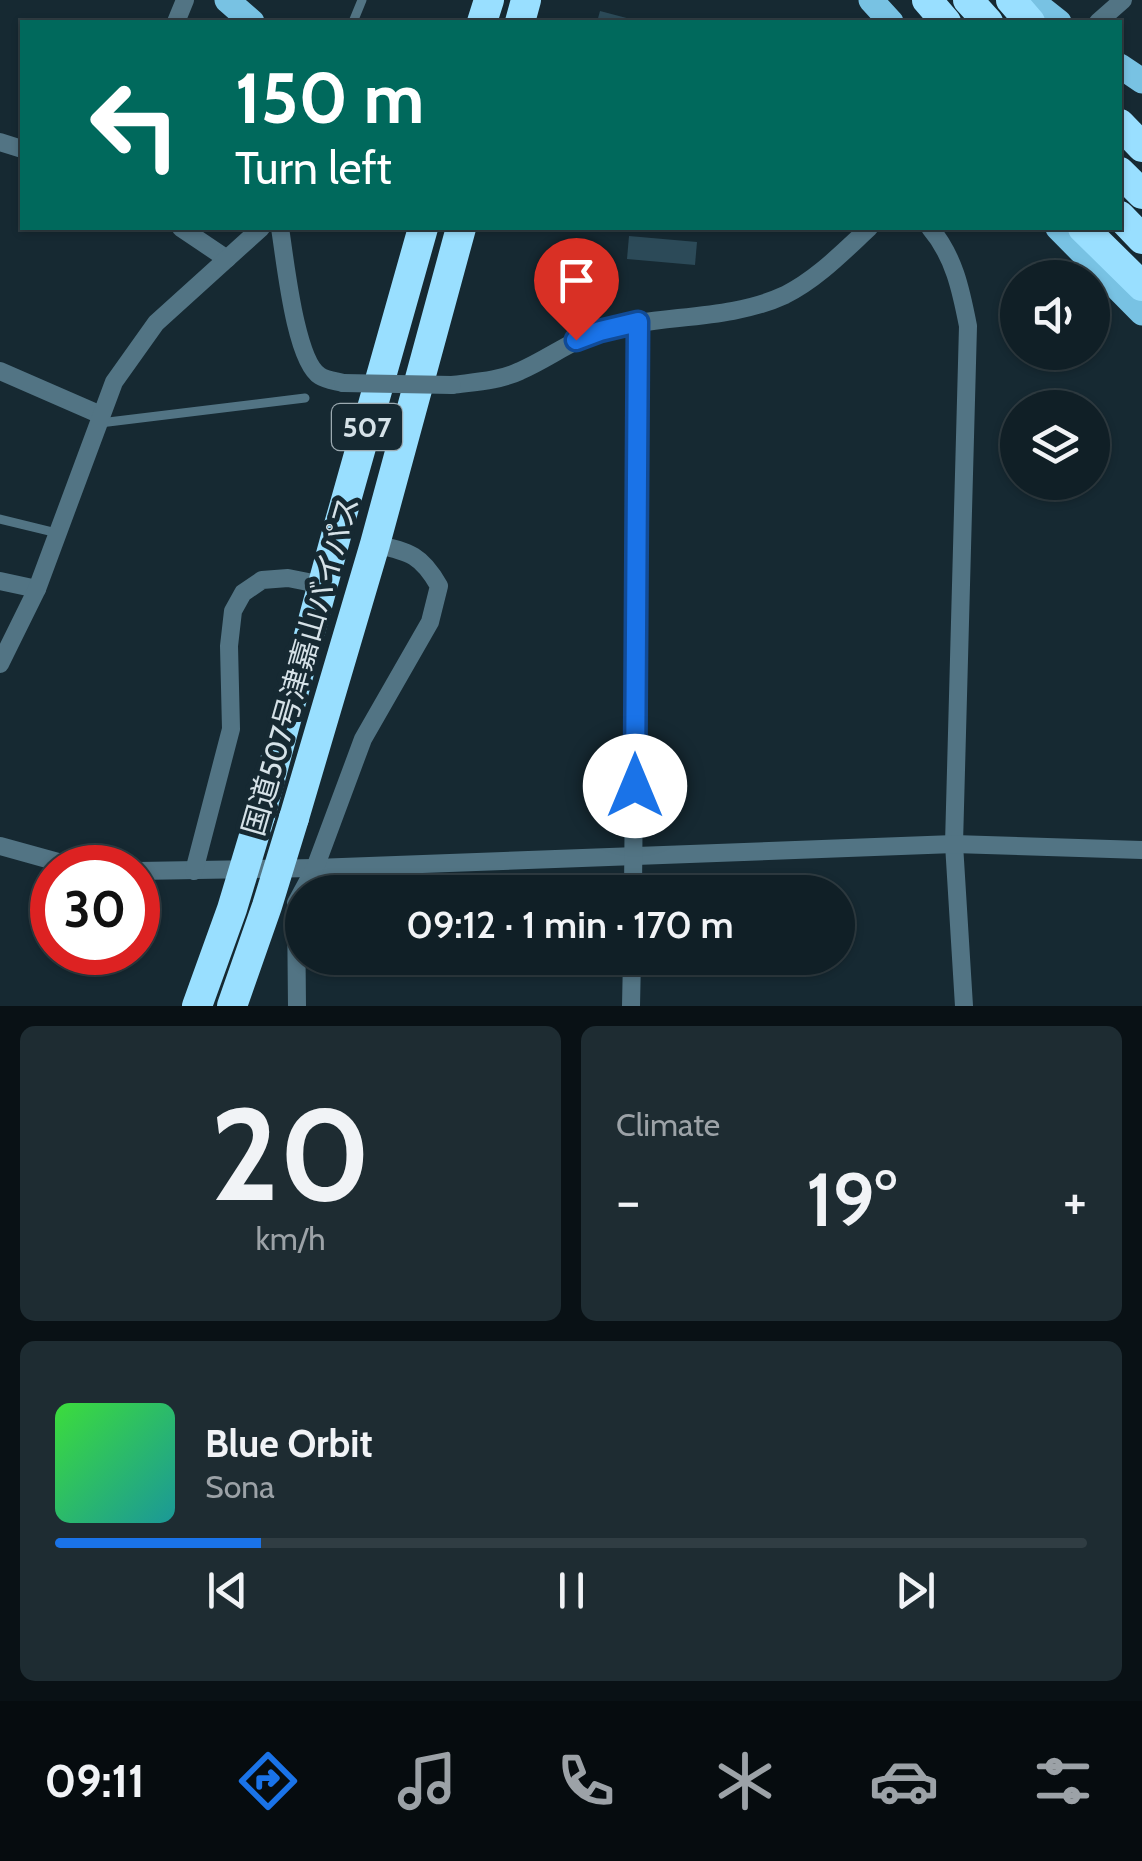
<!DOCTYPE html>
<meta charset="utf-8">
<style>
body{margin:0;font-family:Cabin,"Noto Sans JP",sans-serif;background:#1e2c32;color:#f1f3f6;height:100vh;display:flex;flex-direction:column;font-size:38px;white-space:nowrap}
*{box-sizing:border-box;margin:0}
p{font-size:32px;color:#9ca2a7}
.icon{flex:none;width:55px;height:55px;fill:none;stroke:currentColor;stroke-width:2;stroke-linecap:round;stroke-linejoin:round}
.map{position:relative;height:1006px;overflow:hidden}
.sheet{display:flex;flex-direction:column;gap:20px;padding:20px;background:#091115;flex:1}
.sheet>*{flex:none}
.top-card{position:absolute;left:20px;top:20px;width:1102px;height:210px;border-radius:0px;box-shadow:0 2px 8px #0004,0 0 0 2px #303d43;background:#00695c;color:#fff;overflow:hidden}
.tools{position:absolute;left:1000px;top:260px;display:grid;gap:20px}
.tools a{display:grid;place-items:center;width:110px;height:110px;border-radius:50%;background:#101f26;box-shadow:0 2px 8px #0004,0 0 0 2px #303d43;font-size:50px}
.speed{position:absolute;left:30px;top:845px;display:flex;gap:20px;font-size:50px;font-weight:700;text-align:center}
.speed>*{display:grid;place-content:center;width:130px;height:130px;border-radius:50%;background:#101f26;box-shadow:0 2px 8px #0004,0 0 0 2px #303d43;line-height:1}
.speed .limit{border:15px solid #d22;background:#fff;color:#111}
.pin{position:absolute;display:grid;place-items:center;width:85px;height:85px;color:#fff;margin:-102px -42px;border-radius:50% 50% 50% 0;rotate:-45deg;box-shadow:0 0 10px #0007}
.pin .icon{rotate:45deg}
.me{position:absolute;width:110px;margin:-55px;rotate:0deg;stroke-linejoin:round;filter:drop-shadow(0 0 8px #0008)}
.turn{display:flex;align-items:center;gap:35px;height:210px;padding:0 50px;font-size:45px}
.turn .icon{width:130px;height:130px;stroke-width:2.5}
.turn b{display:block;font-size:70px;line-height:85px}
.big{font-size:75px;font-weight:600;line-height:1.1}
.sheet .card{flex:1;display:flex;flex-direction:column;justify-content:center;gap:15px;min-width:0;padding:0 35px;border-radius:15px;background:#1e2c32}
.sheet .dial{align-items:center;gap:0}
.dial b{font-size:130px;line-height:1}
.song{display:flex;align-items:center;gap:30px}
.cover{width:120px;height:120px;border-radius:15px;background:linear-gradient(135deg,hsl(120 70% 55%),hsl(180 70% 35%))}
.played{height:10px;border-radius:5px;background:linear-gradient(90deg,#1a73e8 20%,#303d43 20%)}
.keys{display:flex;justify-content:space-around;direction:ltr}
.heat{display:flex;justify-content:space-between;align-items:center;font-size:55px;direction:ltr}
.sheet .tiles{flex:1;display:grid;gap:20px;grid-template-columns:1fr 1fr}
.card:last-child{grid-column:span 2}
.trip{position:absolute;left:285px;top:875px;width:570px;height:100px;border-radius:50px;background:#101f26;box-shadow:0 2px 8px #0004,0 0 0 2px #303d43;font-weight:600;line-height:100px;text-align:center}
.tab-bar{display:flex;height:160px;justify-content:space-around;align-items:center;background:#060c0f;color:#9ca2a7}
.tab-bar .icon{width:70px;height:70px}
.tab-bar .selected{color:#1a73e8}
.tab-bar b{font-size:45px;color:#f1f3f6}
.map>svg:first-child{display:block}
</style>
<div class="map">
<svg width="1142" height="1006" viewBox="0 0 1142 1006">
<rect width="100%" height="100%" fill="#162932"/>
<g fill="#2c4a58">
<path d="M600,11l38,10 -1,1h-40z"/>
<path d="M629,236l68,6 -2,23 -68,-6z"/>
</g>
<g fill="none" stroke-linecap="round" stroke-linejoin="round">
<g stroke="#527484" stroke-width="9">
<path d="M353,22l9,-22"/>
<path d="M100,423l205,-25"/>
<path d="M0,519l57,14"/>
</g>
<g stroke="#527484" stroke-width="18">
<path d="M176,22l9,-22"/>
<path d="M1098,22l25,-22"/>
<path d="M0,142l22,7"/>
<path d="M181,228l46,31"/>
<path d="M280,228c5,30 15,133 40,148 6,4 16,5 23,7"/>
<path d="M930,228c24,28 31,62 38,98l-14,518 10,162"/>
<path d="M0,371l101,44"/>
<path d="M452,385c22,-3 47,-4 68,-14 28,-12 53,-32 83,-41 59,-16 126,-9 182,-35 32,-16 58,-43 84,-67"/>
<path d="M0,581l37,8"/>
<path d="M0,664l37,-75 77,-207 42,-59 105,-95"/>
<path d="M0,846l58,16 42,6"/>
<path d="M138,871l177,-3 639,-24 188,6"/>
<path d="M194,871l37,-142 -2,-83 4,-35 10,-18 19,-13 26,-2 35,7"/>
<path d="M633,892l5,-570"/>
<path d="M297,1006l-1,-103 19,-35 48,-129 67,-117 9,-36c-18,-32 -30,-34 -64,-42"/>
<path d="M631,1006l1,-48"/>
</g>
<g stroke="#78c2e3" stroke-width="25">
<path d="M227,0l25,22"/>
<path d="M871,0l20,22"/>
<path d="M1031,0l28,22"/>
<path d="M1120,66l22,15"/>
<path d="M1058,228l84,85"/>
</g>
<g stroke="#99dfff" stroke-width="30">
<path d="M1011,0l19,22"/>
<path d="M482,22l7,-22"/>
<path d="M520,22l6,-22"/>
<path d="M1120,124l22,23"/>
<path d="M1120,172l22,22"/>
<path d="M1120,216l22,23"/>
<path d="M1083,228l59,58"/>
<path d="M260,816l79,-291 84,-297"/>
<path d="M294,818l81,-274 86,-316"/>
</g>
<path stroke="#527484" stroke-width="18" d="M343,383l109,2"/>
<g stroke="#99dfff" stroke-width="30">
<path d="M927,0l19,22"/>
<path d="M968,0l20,22"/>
<path d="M197,1006l35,-97 28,-93"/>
<path d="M232,1006l35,-100 27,-88"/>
</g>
</g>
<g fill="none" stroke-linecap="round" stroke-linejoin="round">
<g stroke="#114b97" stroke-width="25">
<path id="route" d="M576,340l24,-9 38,-9 -3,464"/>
</g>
<use href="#route" stroke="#1a73e8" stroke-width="18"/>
</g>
<g text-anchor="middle" stroke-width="10" stroke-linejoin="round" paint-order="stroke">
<rect fill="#162932" stroke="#9caab1" stroke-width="2.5" x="332" y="404" width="70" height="46" rx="8"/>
<g font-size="28" font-weight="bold" fill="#d6e2e8">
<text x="367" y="437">507</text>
</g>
<g font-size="30" fill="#d6e2e8" stroke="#162932">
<text transform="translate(301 666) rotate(-74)" y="10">国道507号津嘉山バイパス</text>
</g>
</g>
</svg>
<div class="tools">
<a><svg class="icon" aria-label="sound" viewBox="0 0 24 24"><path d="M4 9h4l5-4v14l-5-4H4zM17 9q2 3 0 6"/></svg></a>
<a><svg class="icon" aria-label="layers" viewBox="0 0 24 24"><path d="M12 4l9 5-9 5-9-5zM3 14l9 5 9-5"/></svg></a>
</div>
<div class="speed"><div class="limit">30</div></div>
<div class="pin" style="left:576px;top:340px;background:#d93025"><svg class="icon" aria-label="arrive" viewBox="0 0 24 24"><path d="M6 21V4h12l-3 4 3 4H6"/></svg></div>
<svg class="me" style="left:635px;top:786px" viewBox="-20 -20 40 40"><circle r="19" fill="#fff"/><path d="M0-13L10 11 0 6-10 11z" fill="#1a73e8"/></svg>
<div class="trip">09:12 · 1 min · 170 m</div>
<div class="top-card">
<div class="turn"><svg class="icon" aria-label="left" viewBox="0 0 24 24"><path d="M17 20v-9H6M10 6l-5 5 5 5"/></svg><div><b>150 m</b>Turn left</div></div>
</div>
</div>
<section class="sheet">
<div class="tiles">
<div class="card dial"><b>20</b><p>km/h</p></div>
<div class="card"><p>Climate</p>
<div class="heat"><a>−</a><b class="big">19°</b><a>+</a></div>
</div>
<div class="card">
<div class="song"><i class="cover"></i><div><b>Blue Orbit</b><p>Sona</p></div></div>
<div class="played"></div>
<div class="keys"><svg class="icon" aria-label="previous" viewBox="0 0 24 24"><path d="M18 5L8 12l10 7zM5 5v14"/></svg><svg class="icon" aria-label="pause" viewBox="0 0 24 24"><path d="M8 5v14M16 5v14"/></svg><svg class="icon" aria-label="next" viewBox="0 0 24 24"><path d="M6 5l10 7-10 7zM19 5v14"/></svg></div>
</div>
</div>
</section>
<nav class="tab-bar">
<b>09:11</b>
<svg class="icon selected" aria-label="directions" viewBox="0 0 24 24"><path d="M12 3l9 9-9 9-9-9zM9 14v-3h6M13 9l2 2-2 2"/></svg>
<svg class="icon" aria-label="music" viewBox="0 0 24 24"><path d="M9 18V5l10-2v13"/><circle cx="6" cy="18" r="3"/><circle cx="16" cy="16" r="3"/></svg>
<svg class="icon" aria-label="phone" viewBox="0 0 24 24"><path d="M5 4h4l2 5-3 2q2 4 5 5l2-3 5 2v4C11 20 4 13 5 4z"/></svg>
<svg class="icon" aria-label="climate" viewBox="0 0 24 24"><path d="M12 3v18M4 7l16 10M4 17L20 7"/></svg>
<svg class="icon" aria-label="car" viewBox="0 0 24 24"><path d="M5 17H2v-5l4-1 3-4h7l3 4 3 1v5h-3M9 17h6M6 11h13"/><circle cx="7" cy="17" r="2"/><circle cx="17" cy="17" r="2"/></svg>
<svg class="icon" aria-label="filters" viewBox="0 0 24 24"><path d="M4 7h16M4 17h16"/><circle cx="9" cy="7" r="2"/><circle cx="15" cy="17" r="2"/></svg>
</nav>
